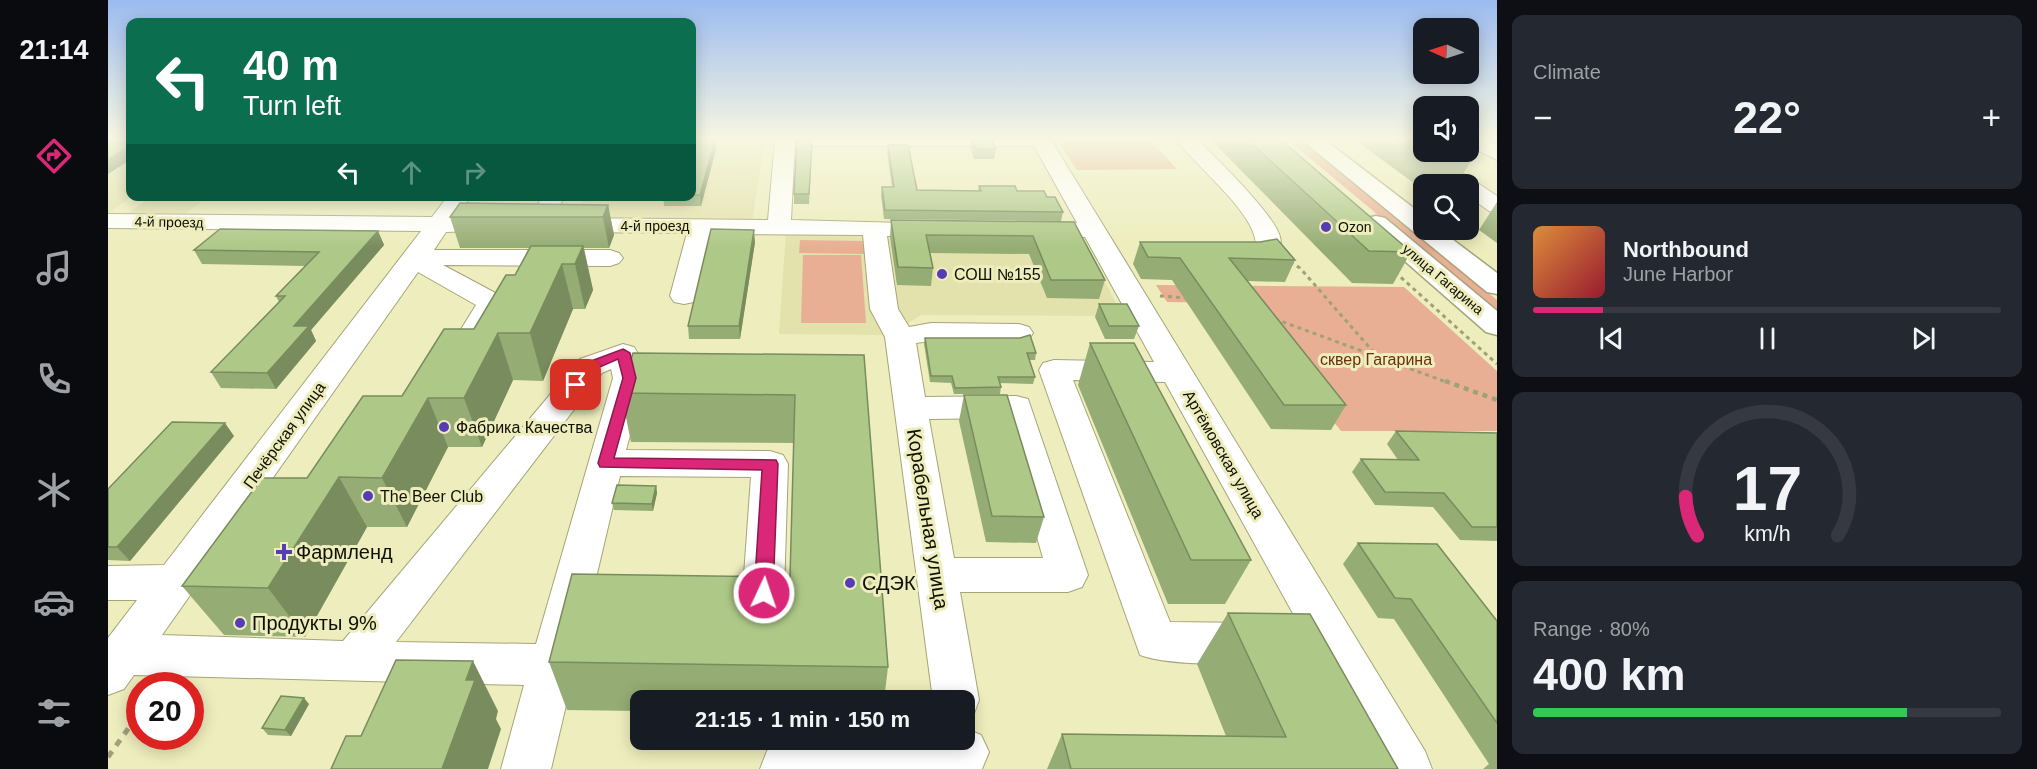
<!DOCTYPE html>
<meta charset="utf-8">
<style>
body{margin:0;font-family:Helvetica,sans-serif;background:#242831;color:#f1f3f6;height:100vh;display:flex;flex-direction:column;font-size:22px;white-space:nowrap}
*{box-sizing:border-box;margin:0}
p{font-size:20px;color:#9ea1a6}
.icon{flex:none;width:33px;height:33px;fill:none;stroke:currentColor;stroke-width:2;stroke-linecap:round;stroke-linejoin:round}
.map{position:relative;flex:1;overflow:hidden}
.panel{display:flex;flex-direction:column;gap:15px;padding:15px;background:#0d0f14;width:540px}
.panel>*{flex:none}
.banner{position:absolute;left:18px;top:18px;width:570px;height:183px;border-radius:12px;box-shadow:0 3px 15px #0003;background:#0b6e4f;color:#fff;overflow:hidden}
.needle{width:39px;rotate:273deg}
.fabs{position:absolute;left:1305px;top:18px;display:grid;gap:12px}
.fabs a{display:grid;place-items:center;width:66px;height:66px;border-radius:12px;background:#171b24;box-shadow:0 3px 15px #0003;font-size:30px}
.speed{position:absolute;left:18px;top:672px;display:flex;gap:12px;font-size:30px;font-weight:700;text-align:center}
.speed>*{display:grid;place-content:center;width:78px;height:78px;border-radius:50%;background:#171b24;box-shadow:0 3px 15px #0003;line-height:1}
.speed .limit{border:9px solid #d22;background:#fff;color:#111}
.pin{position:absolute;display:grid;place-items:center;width:51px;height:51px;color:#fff;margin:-26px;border-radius:12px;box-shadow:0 3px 9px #0006}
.me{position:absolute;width:66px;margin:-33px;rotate:3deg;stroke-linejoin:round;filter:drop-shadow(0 0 4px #0008)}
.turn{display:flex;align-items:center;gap:21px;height:126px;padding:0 18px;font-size:27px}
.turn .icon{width:78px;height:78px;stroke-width:2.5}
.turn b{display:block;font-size:42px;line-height:51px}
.lanes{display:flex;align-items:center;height:57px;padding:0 18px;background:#0003;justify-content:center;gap:30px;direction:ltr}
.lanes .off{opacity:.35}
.big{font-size:45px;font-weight:700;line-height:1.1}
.panel .tile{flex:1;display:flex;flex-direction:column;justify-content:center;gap:9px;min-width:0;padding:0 21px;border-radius:12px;background:#242831}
.panel .dial{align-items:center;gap:0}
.dial svg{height:156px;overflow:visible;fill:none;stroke:#363941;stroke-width:7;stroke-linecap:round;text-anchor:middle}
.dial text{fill:#f1f3f6;stroke:none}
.song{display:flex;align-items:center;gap:18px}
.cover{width:72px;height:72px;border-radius:9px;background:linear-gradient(135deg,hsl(30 70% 55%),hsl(350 70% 35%))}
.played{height:6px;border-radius:3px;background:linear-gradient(90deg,#db2777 15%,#363941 15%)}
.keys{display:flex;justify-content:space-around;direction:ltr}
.heat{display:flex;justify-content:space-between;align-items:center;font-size:33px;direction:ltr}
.charge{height:9px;border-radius:4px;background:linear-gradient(90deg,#34c759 80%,#363941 0)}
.trip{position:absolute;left:522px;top:690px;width:345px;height:60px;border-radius:12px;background:#171b24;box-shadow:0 3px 15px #0003;font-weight:700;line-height:60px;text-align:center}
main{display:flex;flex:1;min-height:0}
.tabs{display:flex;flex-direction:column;width:108px;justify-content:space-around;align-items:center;background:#090b0e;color:#9ea1a6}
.tabs .icon{width:42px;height:42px}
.tabs .on{color:#db2777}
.tabs b{font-size:27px;color:#f1f3f6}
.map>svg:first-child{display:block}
</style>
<main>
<nav class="tabs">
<b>21:14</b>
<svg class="icon on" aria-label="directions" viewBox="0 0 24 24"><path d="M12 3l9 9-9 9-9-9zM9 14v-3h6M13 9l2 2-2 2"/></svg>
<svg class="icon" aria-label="music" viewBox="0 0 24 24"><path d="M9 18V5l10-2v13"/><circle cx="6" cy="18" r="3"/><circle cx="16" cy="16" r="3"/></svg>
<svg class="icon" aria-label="phone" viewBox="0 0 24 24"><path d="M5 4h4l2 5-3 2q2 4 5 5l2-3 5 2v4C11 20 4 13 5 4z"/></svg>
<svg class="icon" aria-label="climate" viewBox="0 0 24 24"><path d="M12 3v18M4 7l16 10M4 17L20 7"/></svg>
<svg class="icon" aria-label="car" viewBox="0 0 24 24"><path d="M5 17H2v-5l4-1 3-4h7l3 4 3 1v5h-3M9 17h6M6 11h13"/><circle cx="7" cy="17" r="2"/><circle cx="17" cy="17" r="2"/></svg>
<svg class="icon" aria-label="filters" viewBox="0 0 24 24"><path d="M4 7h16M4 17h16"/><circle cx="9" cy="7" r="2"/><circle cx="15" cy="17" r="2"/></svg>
</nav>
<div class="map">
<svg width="1389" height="769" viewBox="0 0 1389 769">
<rect width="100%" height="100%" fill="#ededbd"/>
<g fill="#e3e2ac">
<path d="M0,140h22l2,57 -24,16z"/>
<path d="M584,145h72l-12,77 -181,-1 13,-24 108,-1z"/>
<path d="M43,197h57l-22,16h-58z"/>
<path d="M678,231l293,2 44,83 -202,-1 -31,20 -111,-1z"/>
</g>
<g fill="#e8af94">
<path d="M1042,140l27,29 -100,1 -19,-29z"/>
<path d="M1180,140h12l197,160v14z"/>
<path d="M692,240l63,1 1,13 -65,-1z"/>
<path d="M695,255h58l5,68h-65z"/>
<path d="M1048,285l248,2 93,84v60h-156l-101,-128 -73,-1z"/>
</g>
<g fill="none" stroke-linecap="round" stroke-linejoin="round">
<g stroke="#a6a578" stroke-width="2">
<g id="minor">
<path d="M667,140h20l-4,80 151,4 4,5 -4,5 -55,2 11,73 11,18 22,-4 88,1 10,3 4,6 -4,6 -10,3 -88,-1 -15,2 9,54 91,-1 12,3 60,176 -6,12 -14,5h-108l19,108 -6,16 -9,3v-19h-31l-48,-363 -15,-28 -7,-74 -152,-1 -13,62 -4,6 -10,2 -10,-2 -4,-6 17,-63 -118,-1 -8,-2 -4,-5 4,-5 8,-2 199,2zM895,418l40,140h-89l-25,-139z"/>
<path d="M692,140h251l374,611 7,18h-53l-214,-387 -92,-2 97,242 82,1 16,6 6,14 -6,14c-27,10 -101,8 -128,-2l-101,-285 4,-7 11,-3 100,2 -69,-125 -56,-2 -4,-5 4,-5 48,-2 -43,-77h-224z"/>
<path d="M1069,140h21c18,18 77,75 82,97 2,7 0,13 -3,18l-26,7 -26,-3 -4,-5 4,-5 31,-4c0,-32 -60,-78 -79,-105z"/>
<path d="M1282,140h23l11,7v5h7l66,44v17l-8,-2 -21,-15v-12h-16z"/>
<path d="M1360,140h20l9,5v15l-29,-15z"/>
<path d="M340,196h23l-15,21 48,3 4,5 -4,5 -58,2 -12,18h176l9,3 4,5 -4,5 -9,3 -167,-1 58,31 4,6 -25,43 -10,3 -10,-3 -5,-6 21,-34 -58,-33 -256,363 181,6 237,-282 43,-15 11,3c20,30 0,71 -8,103l144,1 13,4 5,9 -4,129 -6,13c-20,6 -36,6 -56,0l-6,-13 6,-13 22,-5 7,-98 -131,-1 -69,293h-50l23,-84 -390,-10 -10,14 -16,6v-57l29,-38h-29v-34l56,-1 257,-334 -313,-3v-14l324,3zM503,369l2,9 -77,266 -140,-2 206,-269z"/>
<path d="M435,196h22l-20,34h-16l-4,-5z"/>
<path d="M856,728l17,7 8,17 -7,17h-222l7,-18 10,-11h187z"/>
</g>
</g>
<g stroke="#a6a578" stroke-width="3">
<g id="major">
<path d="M1194,140h23l99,76v14h16l57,43v21l-10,-2z"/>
<path d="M1268,216l9,2 112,93v24l-11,-3 -119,-104 -3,-5 3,-5z"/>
</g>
</g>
<g stroke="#a0a07b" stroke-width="2" stroke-dasharray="3 3" stroke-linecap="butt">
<path d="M604,140l53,1"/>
<path d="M0,146l10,-6"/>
</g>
<g stroke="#a0a07b" stroke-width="3" stroke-dasharray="4 4" stroke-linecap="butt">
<path d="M1182,262l10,6 76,87"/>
<path d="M1287,272l102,92"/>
<path d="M1052,296l28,2"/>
<path d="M1167,319l174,64"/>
</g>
<path stroke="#a0a07b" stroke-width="4.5" stroke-dasharray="5 5" stroke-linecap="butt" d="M1337,381l52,19"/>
<path stroke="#a0a07b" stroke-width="5" stroke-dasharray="7 7" stroke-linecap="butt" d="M0,757l32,-45"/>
<use href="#minor" fill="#fff" fill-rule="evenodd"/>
<use href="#major" fill="#fff" fill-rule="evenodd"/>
</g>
<g fill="#95ac74">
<path d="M584,140h23l1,9 -15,57h-37l-1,-10h29z"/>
<path d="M704,140l-3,64h-15v-10z"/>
<path d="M863,140h21l4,9 -2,10h-20l-4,-11z"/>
<path d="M1103,140h70l130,112 -18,32 -41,-1z"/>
<path d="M1247,140h69l47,21 -14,23h-33v5h-2z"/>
<path d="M780,145l29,45 61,1 1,-5 38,5 30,6 16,15 -2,9 -177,-2 -3,-24 1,-8h10l-5,-35z"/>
<path d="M64,196h217l-3,4h-212z"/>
<path d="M395,196h30l-1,2h-29z"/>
<path d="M1389,202v41l-18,-13z"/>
<path d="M500,205l6,30 -5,13h-25l9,42 -8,19h-12l-30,72 -30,-1 -31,67h-34l-41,80h-40l-62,110 -81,-2 -42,-49 220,-190 72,-67 41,-54 14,-27h-69l-10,-31z"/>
<path d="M783,220l183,2 31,58 -6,19 -52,-1 -18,-44 -99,-1 3,15 -2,18 -34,-1 -7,-48z"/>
<path d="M270,231l6,14 -73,85 5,11 -40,48 -55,-1 -10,-16 68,-70 -3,-6 29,-30 -103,-2 -8,-14z"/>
<path d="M647,242l-15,97h-51l-1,-13z"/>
<path d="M1032,242l155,18 -10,22 -38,-1 99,124 -15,25 -60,-1 -99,-149 -31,-1 -8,-15z"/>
<path d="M991,304l40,22 -5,13h-29l-10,-22z"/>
<path d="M817,338l111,15 -1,7h-6l6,17 -2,7 -33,-1 1,4 -1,7h-46l-3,-11 -21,-1 -6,-38z"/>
<path d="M982,343l161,217 -26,44h-57l-90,-219z"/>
<path d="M756,355l24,312 -4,33h-244v11l-73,-1 -18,-48 241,-85 4,-134 -163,-1 -10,-49z"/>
<path d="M856,395l80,122 -8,26 -50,-1 -27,-121z"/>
<path d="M1288,431l101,2v108l-37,-1 -27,-33 -58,-2 -23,-33 9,-13 37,1 -11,-16z"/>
<path d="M126,436l-104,125 -22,-1v-71z"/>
<path d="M548,486l1,7 -4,18 -39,-1 -2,-7z"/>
<path d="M1250,543l139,78v148h-14l6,-5 -95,-145 -16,-1 -35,-54z"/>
<path d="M1120,613l170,156h-351l15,-35 164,2 -29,-72z"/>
<path d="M201,704l-18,32 -23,-1 -6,-7z"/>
</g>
<g fill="#798c5e">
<path d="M607,140l1,9 -15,57 -1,-11z"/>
<path d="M22,146v14l-22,14v-15z"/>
<path d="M500,205l6,30 -5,13 -6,-31z"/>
<path d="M646,230l1,12 -15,97 -1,-13z"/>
<path d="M270,231l6,14 -73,85 5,11 -40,48 -9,-16 27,-47z"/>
<path d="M475,246l10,44 -8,19 -10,-45z"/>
<path d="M454,264l11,45 -30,72 -13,-48z"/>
<path d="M390,333l15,47 -31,67 -18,-49z"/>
<path d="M320,398l20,49 -41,80 -25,-49z"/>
<path d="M117,423l9,13 -104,125 -13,-14z"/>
<path d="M231,477l28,50 -62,110 -37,-49z"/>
<path d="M548,486l1,7 -4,18 -1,-7z"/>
<path d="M365,661l25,50 -2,8 5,10 -13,40h-46l24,-89z"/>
<path d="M196,698l5,6 -18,32 -6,-6z"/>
</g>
<g fill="#adc887" stroke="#798c5e" stroke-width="1.5">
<path d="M584,140h23l-15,55h-8z"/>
<path d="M689,140h15l-3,54h-15z"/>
<path d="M865,140h19l4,9h-20z"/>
<path d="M1140,140h33l130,112 -42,-1z"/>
<path d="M1299,140h17v11z"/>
<path d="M0,142h22v4l-22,13z"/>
<path d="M780,145h20l9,45 64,1 -2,-5h36l2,5h27l3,6h8l8,15 -178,-2 -3,-23h12z"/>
<path d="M1316,152h32l15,9h-33z"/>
<path d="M352,203l148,2 -5,12h-153z"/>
<path d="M783,220l183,2 31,58h-54l-18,-44 -107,-1 7,33 -35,-1z"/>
<path d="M112,229l158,2 -84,95h15l-42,47 -56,-1 74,-76h-9l43,-44 -125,-2z"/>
<path d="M603,229l43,1 -15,96h-51z"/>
<path d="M1169,239l18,21 -66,-2 117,147h-62l-104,-147 -32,-1 -8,-15h120z"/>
<path d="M423,246h52l-8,18h-13l-32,69h-32l-34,65h-36l-46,80 -43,-1 -71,111 -86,-2 80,-108h45l56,-82h39l42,-67h30l32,-54h9z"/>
<path d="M991,304h28l12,22h-30z"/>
<path d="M922,335l6,18h-9l8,24h-37l3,10 -46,1 -3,-12h-21l-6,-38h95z"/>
<path d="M982,343h44l117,217h-60z"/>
<path d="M525,353l231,2 24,312 -339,-5 23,-88 218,3 5,-182 -174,-2z"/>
<path d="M856,395h43l37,122 -52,-1z"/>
<path d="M64,422l53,1 -108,124h-9v-58z"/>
<path d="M1288,431l101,2v94h-25l-28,-34 -59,-1 -24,-33 58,1z"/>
<path d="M509,485l39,1 -4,18 -40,-1z"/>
<path d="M1250,543l79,1 60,77v102l-86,-124 -16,-1z"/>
<path d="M1120,613l82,1 88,155h-327l-9,-35 224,3z"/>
<path d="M288,660l77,1 -7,19h9l-33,89h-111l15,-33h15z"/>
<path d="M173,696l23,2 -19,32 -23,-2z"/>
</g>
<linearGradient id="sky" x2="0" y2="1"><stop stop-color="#9bbbf0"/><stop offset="0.56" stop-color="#f7f7e1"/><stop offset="1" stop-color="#f7f7e1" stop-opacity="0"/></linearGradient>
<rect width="1389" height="248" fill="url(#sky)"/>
<path fill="#db2777" stroke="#8e194d" stroke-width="1.5" d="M515,349l7,4 6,25 -22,80 162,2 2,4 -5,129 -3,6 -6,2 -7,-2 -3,-6 8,-123 -162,-3 -2,-4 25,-85 -5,-19 -23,10 -14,19h-10l-2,-3 17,-22z"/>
<g fill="#573db5" stroke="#ededbd" stroke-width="2">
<circle cx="1218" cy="227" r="6"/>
<circle cx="834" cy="274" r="6"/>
<circle cx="336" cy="427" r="6"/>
<circle cx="260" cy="496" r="6"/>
<path d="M173 543h6v6h6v6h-6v6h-6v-6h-6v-6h6z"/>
<circle cx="742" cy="583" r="6"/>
<circle cx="132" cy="623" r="6"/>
</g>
<g text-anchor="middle" stroke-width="6" stroke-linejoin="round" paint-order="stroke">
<g font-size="14" fill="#111102" stroke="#ededbd">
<text transform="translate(61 222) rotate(1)" y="5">4-й проезд</text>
<text x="547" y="231">4-й проезд</text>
<text transform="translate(1335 279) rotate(40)" y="5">улица Гагарина</text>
</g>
<g font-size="14" fill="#111102" stroke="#ededbd" text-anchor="start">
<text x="1230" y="232">Ozon</text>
</g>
<g font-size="16" fill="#111102" stroke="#ededbd" text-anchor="start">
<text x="846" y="280">СОШ №155</text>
<text x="348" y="433">Фабрика Качества</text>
<text x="272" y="502">The Beer Club</text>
</g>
<g font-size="16" fill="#6d300b" stroke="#ededbd">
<text x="1268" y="365">сквер Гагарина</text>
</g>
<g font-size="16" fill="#111102" stroke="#ededbd">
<text transform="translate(176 435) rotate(-54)" y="6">Печёрская улица</text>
<text transform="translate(1116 454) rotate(60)" y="6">Артёмовская улица</text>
</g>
<g font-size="20" fill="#111102" stroke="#ededbd">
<text transform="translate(820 519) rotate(81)" y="7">Корабельная улица</text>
</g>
<g font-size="20" fill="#111102" stroke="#ededbd" text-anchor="start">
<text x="188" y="559">Фармленд</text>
<text x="754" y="590">СДЭК</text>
<text x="144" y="630">Продукты 9%</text>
</g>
</g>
</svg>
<div class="fabs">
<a><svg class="needle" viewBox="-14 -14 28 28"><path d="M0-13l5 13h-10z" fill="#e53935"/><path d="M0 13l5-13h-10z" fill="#9ea1a6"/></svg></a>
<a><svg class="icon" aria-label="sound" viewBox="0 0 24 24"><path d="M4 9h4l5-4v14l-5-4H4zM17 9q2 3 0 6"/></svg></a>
<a><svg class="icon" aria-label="search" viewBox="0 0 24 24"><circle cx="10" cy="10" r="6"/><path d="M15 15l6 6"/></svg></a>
</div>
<div class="speed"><div class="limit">20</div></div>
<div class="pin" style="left:468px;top:385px;background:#d93025"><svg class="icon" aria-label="arrive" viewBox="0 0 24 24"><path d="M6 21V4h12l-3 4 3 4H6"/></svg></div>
<svg class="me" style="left:656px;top:593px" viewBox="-20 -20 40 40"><circle r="17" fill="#db2777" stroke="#fff" stroke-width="3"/><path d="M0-11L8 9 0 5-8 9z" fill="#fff"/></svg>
<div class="trip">21:15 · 1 min · 150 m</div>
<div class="banner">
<div class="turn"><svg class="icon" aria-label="left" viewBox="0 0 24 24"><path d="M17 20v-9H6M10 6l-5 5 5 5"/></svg><div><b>40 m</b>Turn left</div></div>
<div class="lanes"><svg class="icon" aria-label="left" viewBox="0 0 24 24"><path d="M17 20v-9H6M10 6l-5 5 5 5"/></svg><svg class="icon off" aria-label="ahead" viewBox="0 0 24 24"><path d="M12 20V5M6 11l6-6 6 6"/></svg><svg class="icon off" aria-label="right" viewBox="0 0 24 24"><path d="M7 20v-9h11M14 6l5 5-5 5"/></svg></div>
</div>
</div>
<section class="panel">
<div class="tile"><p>Climate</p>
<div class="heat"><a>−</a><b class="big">22°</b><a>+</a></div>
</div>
<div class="tile">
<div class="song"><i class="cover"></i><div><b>Northbound</b><p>June Harbor</p></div></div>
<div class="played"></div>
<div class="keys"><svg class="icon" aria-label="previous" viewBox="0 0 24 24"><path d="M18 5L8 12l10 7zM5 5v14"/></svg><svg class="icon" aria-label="pause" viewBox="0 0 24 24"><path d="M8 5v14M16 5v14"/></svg><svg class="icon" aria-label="next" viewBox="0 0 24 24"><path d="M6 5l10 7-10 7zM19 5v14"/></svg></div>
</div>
<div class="tile dial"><svg viewBox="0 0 100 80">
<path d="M14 69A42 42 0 1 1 86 69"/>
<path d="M14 69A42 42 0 0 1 8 49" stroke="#db2777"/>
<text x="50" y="56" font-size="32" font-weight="700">17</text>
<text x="50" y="72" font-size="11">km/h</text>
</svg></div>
<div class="tile"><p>Range · 80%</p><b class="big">400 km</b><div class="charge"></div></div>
</section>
</main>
